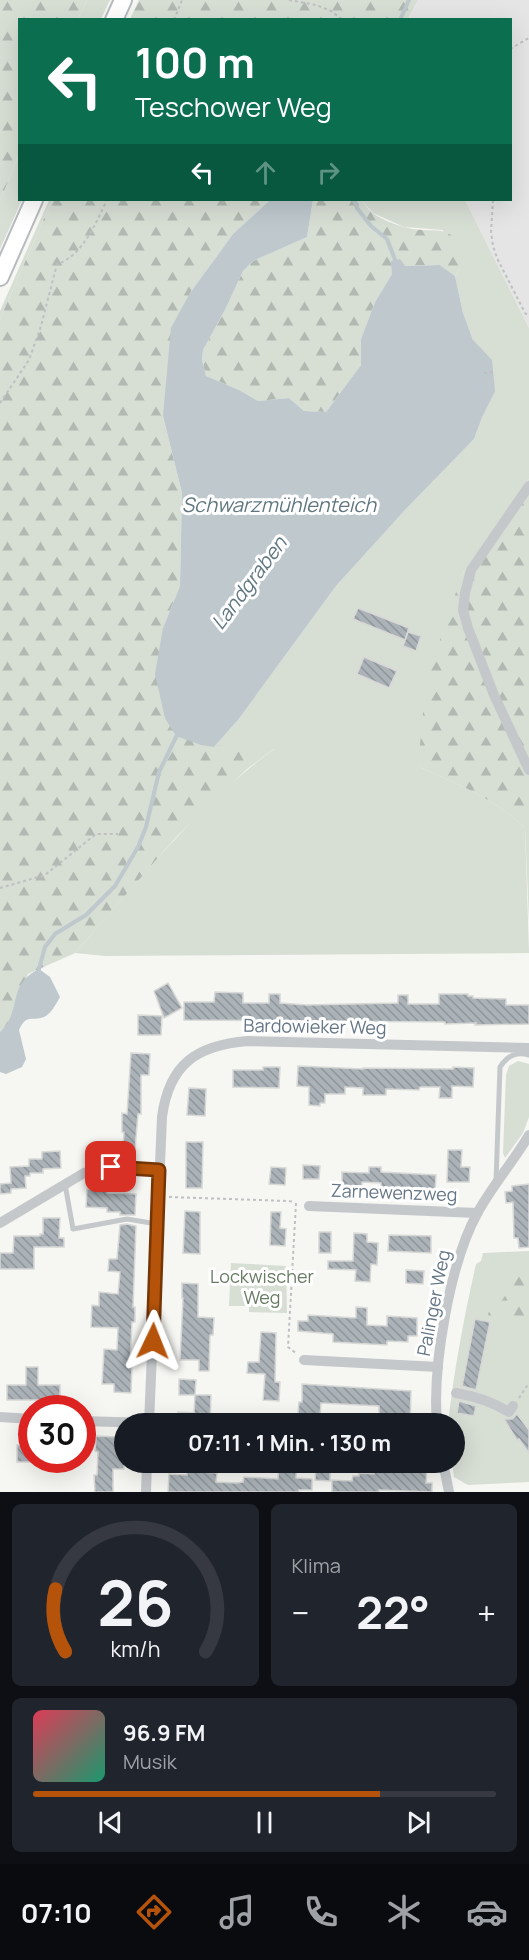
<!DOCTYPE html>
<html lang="de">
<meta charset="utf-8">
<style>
body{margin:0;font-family:Manrope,sans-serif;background:#20242c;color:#f1f3f6;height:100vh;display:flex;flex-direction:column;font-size:22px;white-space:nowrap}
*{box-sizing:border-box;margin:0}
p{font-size:20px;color:#9ea1a6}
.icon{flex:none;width:33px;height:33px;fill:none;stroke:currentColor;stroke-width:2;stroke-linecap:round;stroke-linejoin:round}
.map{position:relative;height:1492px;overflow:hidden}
.side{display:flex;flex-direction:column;gap:12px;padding:12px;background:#0d0f14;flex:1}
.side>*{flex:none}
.banner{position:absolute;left:18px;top:18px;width:494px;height:183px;border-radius:0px;box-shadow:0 6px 24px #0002;background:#0b6e4f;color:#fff;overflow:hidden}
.speed{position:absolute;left:18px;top:1395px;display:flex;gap:12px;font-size:30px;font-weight:700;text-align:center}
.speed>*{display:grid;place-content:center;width:78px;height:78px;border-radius:50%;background:#171b24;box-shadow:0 6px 24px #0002;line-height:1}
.speed .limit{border:9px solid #d22;background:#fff;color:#111}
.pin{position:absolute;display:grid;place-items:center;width:51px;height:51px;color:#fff;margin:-26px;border-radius:12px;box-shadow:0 3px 9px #0006}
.me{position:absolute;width:66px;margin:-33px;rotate:2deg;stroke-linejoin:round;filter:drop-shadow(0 0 4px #0008)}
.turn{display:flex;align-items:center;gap:21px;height:126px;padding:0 18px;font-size:27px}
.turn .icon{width:78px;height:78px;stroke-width:2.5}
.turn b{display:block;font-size:42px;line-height:51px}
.lanes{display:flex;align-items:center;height:57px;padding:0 18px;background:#0003;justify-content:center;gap:30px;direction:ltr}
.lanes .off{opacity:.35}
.big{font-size:45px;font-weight:700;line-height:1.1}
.side .tile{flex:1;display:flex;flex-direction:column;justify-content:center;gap:9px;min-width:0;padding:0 21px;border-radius:9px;background:#20242c}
.side .dial{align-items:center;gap:0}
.dial svg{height:156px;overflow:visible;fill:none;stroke:#363941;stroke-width:7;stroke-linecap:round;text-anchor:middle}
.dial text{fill:#f1f3f6;stroke:none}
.song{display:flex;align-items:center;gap:18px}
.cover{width:72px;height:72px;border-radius:9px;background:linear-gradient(135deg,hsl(350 70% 55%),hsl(160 70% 35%))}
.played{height:6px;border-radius:3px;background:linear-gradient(90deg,#b45309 75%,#363941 75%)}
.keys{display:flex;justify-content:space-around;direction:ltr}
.heat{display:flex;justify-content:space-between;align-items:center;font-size:33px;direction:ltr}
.side .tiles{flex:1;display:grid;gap:12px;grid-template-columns:1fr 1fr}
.tile:last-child{grid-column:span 2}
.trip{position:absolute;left:114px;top:1413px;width:351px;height:60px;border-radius:30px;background:#171b24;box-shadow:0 6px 24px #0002;font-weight:700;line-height:60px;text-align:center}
.tabs{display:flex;height:96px;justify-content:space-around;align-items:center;background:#090b0e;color:#9ea1a6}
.tabs .icon{width:42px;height:42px}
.tabs .current{color:#b45309}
.tabs b{font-size:27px;color:#f1f3f6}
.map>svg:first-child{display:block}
</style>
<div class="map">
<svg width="529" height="1492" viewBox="0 0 529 1492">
<defs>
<pattern id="forest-firs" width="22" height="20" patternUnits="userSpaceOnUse" patternTransform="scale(1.5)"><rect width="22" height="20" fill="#d7ded4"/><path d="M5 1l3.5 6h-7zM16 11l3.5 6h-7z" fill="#b2b9b2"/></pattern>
<pattern id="building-back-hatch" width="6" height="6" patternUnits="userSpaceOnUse" patternTransform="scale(1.5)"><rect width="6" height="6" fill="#abb3b8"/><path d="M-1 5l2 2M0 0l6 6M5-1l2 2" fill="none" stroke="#8f969b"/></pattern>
</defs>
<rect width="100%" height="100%" fill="#f6f6f3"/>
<path fill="#e4e5e4" d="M418,0h111v328l-64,-128h45v-180h-102z"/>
<g fill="#d7ded4">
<path d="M87,0h23l-9,19h-23z"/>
<path d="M19,154l1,46h2l-22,49v-48z"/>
<path d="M49,200h3l-52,119v-8z"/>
<path d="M361,200h104l64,128v151l-67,95 -44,192c38,18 77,32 107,62l4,125 -424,3 -30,-3c63,-71 122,-148 199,-204l-60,-2 24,-27 98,-134 69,-76 69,-71 9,-24 -10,-75 -10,-27 -8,-37 5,-7 -17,-39 -39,-3 -31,-14z"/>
<path d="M518,1061l11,3v53l-6,16 -18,25 -2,-5 3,-78 3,-9z"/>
<path d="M529,1251v231l-61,3 -14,-8 -2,-14 2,-1v-38h-6c6,-54 16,-107 28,-160l5,-3 2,-8z"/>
<path d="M231,1263l55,3 1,47 -38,-1v-6h-20z"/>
</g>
<g fill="url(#forest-firs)">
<path d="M0,0h87l-9,19 -58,1 -1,134 -19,47z"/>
<path d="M139,0h279l-10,19h-278z"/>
<path d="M52,200h218l-37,34 -43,59 -27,123 19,77 -2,93 -17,42 38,117 74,3 -28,21 -70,67 -102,117 -47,21 -16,45 -12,13v-713z"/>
<path d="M313,200h48c4,4 8,11 13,14 7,5 21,11 30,13 36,10 53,-12 56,42l-5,7 -15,-11 -36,1 -12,8 -17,28 -14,37v26l-35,47 -22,-1 -15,-13 -31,3 -19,-11 -33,-14 -4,-16 1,-10 23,-42 17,-37 10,-10 54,-24z"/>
<path d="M529,479v443l-4,-94c-30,-30 -69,-44 -107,-62l8,-84 36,-108z"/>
<path d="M516,1258l13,5v65l-40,-11 -1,-3c3,-6 5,-6 10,-10 12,-9 11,-24 11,-37z"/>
</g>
<g fill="#bec8cd">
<path d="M270,200h43l-6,37 -54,24 -10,10 -17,37 -23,42 -1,10 4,16 33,14 19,11 31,-3 15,13 22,1 35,-47v-26l14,-37 17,-28 -1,-13 9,-2 5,7 35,-1 15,11 8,37 10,27 19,20 3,31 -12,24 -9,24 -69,71 -69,76 -98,134 -24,27 -13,-2 -25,-9 -11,-18 -10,-44 8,-46 17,-42 2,-93 -19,-77 8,-88 19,-35 43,-59z"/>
<path d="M39,969l11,8 10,20c-4,7 -9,17 -16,20 -13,5 -17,-4 -25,13l7,29 -4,8 -16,7 -6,-2v-40c23,-21 6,-47 39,-63z"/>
</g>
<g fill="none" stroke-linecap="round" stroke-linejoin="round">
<g stroke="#bec8cd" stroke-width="4">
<path d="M400,20l9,-20"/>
<path d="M354,200l3,8 14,18 16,13 10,26"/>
<path d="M39,969l6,-22 10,-13 31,-19 29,-29 23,-39 8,-20 13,-55 19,-39"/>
</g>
</g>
<g fill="url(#building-back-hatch)" stroke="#d8d8d6" stroke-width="1.5">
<path d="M358,608l51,20 -4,12 -52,-21z"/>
<path d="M408,632l13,4 -5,15 -13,-5z"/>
<path d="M364,657l33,14 -8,17 -32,-14z"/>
<path d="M168,983l14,25 -18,10 -10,-27z"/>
<path d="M215,992l28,1v10h26v-9h11v9l27,2 91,-2v-8h10v9h31v-10h29v2h5v2l33,1v6h23v19l-54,1 1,-2 -31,1v-2l-261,-2v-18h30z"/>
<path d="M138,1015l24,1 -1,19h-23z"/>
<path d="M131,1053l19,1 -1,21h-8v39h-3l-3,36h-12l1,-18h-2v-19l5,1z"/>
<path d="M298,1066l65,3v-1l90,1v-2l21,1 -1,19 -21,-1v12h-13l1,-11h-20l-1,3 -33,-1v6h-23v-7l-18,-1v7h-20v9h-5v3l-11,-1v-18l-12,-1z"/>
<path d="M263,1067h17l-1,21 -46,-1v-17h30z"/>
<path d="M189,1088l17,1 -1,27 -18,-1z"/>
<path d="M186,1142h17l-1,46h-16z"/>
<path d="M448,1150h14l-1,17h9l-1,15h-22z"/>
<path d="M60,1151l1,17 -18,1v4h-13v3h-5l1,12 -15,1v4l-11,1v-10l11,-1 -1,-16 19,-1v-7h13v-7z"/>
<path d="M303,1165l17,1 -1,13h-16z"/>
<path d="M271,1167l15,1 -1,17 -16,-1z"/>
<path d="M369,1167h12v5l55,3 -1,18 -54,-2v-8l-19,-1v6h-20v-16l27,1z"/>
<path d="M529,1184v63l-10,1 -1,-10h-4l-1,-36 -7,1 -1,-11 7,-1v-5z"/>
<path d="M87,1189l20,1v3l29,1 -1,21h-15v-3h-13v-4l-21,-1z"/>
<path d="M185,1211l15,1v42l-17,-1z"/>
<path d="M271,1212h10l-1,16 6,1 -1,17 -15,-1z"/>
<path d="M43,1218h17l-1,20h5v9h-30v22h-34v-16h13l1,-17h26v-2h3z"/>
<path d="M127,1224l9,2 -3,81h2v15h-3l-2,44h2l-1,27 -17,-1v-8h-12l2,-35 13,1 1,-22 -27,-1 1,-22 7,1v-14l19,2 2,-22 -12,-1 1,-12h8l3,-34z"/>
<rect x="319" y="1232" width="12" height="21"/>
<path d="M354,1233l13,1v8l11,1 -1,22 -6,-1 -1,18 -15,-1 1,-11 -28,-1v-8h25z"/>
<path d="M389,1235l42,1v17l-43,-2z"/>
<path d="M406,1270l18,1 -1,13 -17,-1z"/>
<path d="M182,1283l16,1v33l16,1 -1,17h-3l-1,36h-10v-11h-19l3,-62h-1z"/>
<path d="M356,1307l11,1v17l20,1v-10l30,2v18h-9v6l-21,-1v4l-54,-3v-8l-35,-3v-10h10v-6l48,3z"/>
<path d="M475,1319l15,3 -14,68 -14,-4z"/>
<path d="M261,1332l15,1 -1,49h5l-1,19 -16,-1 2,-26 -18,-1 1,-11h11z"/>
<path d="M26,1367h12v18h22v15h-53v-15h19z"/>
<path d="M179,1379l17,1 -1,15h16l-1,29h-32v-12l16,1 1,-18h-16z"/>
<path d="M302,1384l109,7 -1,33h-31v-18l-58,-3 -1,12 -22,-1 1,-12h3z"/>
<path d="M459,1401l17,5 -2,10 -17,-3z"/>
<path d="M517,1414l12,16v23l-10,-14 -2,1 -13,-21h8z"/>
<path d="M96,1436l19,1v7l9,1v24h-11v23h-18l-1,-17h3l1,-23 -3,-1z"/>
<rect x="17" y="1445" width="15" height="17"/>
<path d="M279,1462h17v16l16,1v11h-13v2h-131l1,-18 18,1v-6l13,1v2l17,1 -1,9 20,1 7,-1 1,-5 34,2z"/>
<path d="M410,1465l17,1 -1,17h6v9l-53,-2v2h-47v-12l20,1 1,-5h6v-3l15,1v-3h32v-2l3,1z"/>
<path d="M316,1468h14v13l-15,-1z"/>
</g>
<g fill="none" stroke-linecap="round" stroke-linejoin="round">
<g stroke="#b7bbbf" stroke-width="20">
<g id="primary">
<path d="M114,20l9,-20"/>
<path d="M0,277l34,-77"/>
</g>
</g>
<g stroke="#bec0c2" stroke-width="2" stroke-dasharray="3 3" stroke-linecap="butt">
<path d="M289,0l27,5 15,6 12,9"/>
<path d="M174,20l8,-20"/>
<path d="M510,49l19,-11"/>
<path d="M493,200l-2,32 2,14 4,12 28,55 4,3"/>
<path d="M484,373l9,-1"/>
<path d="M0,403l29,-43 12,-34 16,-62c26,-8 39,-42 50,-64"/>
<path d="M0,888l45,-13 51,-41h22"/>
<path d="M169,1197l119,4 7,1"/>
<path d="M296,1203l-8,144 9,7"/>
<path d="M519,1398l10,-15"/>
</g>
<g stroke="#c4c8cb" stroke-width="5">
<path d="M496,1181l4,-114c7,-11 16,-16 29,-12"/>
<path d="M65,1184l8,45 54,-10 30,5"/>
</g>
<g stroke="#c4c8cb" stroke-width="10">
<path d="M529,486l-58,84 -6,23 -2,17 5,18 26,67 35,75"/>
<path d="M309,1206l168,7"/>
<path d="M0,1223l84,-50c25,-8 49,-5 75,-3"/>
<path d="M304,1360l134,7"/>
<path d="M456,1393c18,3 37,9 53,19l4,-6"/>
<path d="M0,1417l32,2"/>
<path d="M82,1421l67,2"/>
<path d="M149,1424l13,-307c7,-53 35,-72 86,-76l281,7"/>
<path d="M437,1424c-5,-58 13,-162 41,-212 15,-27 35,-50 51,-77"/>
<path d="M443,1462l6,30"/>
<path d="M146,1492l1,-30"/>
</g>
<use href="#primary" stroke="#fff" stroke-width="16"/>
</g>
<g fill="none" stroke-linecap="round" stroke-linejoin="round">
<g stroke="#753606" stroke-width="15">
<path id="route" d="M111,1167l48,3 -6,171"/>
</g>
<use href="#route" stroke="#b45309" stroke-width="10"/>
</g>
<g text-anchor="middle" stroke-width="6" stroke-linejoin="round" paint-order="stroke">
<g font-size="18" fill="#657685" stroke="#fff">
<text transform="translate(315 1027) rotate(1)" y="6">Bardowieker Weg</text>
<text transform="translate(394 1193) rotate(2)" y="6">Zarnewenzweg</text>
<text transform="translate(434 1303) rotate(-79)" y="6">Palinger Weg</text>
</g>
<g font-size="18" fill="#687c64" stroke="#fff">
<text x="262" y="1283">Lockwischer<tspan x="262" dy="21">Weg</tspan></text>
</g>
<g font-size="20" font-style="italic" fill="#607781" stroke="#fff">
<text x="279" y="512">Schwarzmühlenteich</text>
<text transform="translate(249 583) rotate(-53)" y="7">Landgraben</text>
</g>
</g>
</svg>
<div class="speed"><div class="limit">30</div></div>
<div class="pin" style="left:111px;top:1167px;background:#d93025"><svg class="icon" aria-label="arrive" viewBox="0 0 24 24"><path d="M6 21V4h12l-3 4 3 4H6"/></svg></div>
<svg class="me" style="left:153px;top:1341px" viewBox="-20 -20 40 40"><path d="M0-17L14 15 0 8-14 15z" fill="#b45309" stroke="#fff" stroke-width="4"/></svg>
<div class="trip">07:11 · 1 Min. · 130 m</div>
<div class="banner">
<div class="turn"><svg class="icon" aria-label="left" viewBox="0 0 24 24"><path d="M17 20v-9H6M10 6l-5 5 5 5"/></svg><div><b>100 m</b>Teschower Weg</div></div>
<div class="lanes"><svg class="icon" aria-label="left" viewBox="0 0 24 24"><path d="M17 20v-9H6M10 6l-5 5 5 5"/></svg><svg class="icon off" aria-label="ahead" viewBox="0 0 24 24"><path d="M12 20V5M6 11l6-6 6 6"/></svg><svg class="icon off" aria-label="right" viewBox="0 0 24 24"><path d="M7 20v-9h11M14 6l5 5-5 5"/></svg></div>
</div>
</div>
<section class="side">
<div class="tiles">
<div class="tile dial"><svg viewBox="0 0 100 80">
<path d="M14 69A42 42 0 1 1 86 69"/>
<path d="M14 69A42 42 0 0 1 9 37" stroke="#b45309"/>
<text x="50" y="56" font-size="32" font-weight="700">26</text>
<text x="50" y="72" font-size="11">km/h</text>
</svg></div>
<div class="tile"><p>Klima</p>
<div class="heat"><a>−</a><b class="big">22°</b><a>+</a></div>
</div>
<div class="tile">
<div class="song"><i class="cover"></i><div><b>96.9 FM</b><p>Musik</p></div></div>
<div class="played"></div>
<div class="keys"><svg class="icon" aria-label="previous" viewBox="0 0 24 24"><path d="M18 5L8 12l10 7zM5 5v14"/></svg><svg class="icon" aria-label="pause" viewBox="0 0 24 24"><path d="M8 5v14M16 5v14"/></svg><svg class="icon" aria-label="next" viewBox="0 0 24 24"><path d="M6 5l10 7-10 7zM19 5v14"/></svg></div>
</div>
</div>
</section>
<nav class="tabs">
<b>07:10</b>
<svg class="icon current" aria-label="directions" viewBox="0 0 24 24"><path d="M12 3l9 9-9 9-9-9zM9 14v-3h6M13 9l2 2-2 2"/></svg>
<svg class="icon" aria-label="music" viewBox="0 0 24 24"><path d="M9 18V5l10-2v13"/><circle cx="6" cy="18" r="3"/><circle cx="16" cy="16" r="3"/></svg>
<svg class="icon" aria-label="phone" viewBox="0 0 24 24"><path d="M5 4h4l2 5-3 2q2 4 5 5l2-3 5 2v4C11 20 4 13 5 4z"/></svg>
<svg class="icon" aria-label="climate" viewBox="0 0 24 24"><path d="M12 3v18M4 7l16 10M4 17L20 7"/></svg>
<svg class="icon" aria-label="car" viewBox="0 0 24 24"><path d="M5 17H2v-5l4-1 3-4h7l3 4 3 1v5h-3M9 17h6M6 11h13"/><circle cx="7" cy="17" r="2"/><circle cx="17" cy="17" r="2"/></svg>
</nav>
